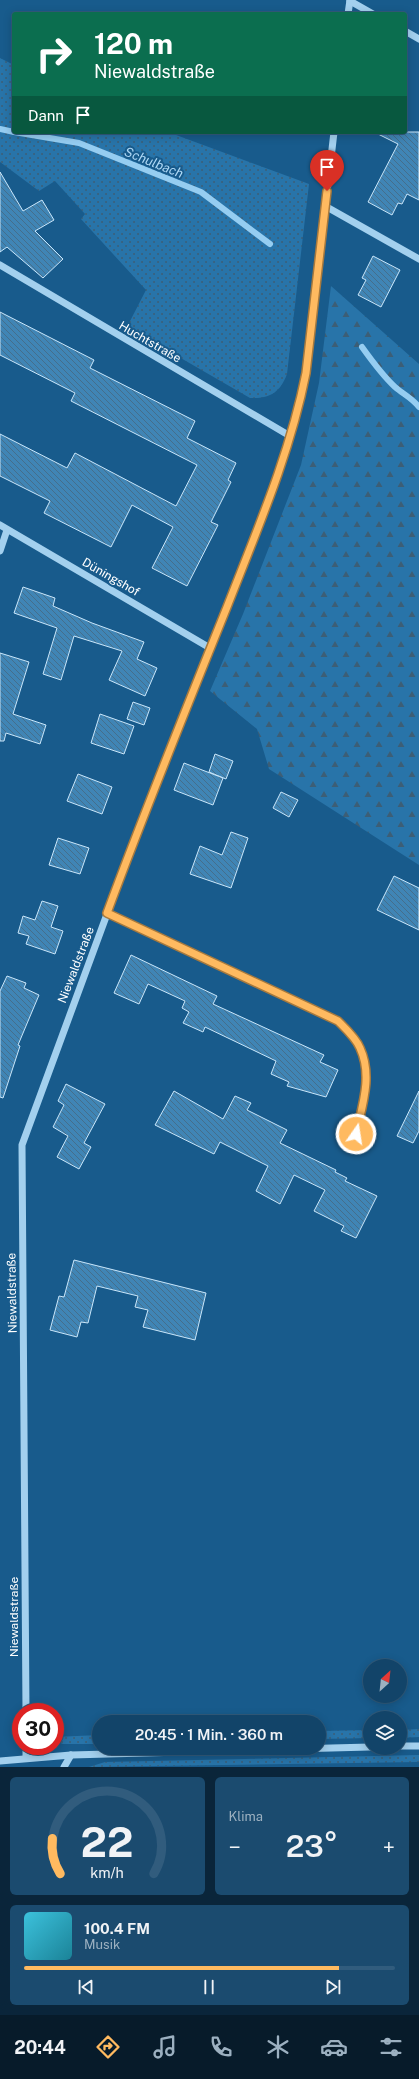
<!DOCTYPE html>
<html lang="de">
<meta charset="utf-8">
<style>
body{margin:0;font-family:"Public Sans",sans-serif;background:#1b4b6f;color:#f1f3f6;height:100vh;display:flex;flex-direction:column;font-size:15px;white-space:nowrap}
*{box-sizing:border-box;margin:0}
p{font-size:13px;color:#9cb0c0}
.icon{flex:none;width:22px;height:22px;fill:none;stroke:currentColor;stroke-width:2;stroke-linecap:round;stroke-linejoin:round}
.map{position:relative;height:1767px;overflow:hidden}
.side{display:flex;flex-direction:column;gap:10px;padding:10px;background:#0a253a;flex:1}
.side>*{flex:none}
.guide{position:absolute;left:12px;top:12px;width:395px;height:122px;border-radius:4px;box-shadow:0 2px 10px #0003,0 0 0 1px #315c7d;background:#0b6e4f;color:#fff;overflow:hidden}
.needle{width:26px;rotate:27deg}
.controls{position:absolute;left:363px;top:1659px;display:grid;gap:8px}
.controls a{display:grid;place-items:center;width:44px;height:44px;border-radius:50%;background:#124469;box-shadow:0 2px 10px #0003,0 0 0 1px #315c7d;font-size:20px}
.speed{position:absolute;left:12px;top:1703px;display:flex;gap:8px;font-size:20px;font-weight:700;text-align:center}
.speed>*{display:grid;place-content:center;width:52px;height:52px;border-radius:50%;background:#124469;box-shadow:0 2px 10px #0003,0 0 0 1px #315c7d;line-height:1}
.speed .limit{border:6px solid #d22;background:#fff;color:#111}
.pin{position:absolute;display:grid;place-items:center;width:34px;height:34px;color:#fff;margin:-41px -17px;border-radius:50% 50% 50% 0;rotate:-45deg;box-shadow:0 0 4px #0007}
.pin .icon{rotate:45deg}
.me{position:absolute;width:44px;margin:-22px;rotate:13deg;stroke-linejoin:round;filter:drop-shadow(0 0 3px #0008)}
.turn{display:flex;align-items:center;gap:14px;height:84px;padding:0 16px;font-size:18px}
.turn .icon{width:52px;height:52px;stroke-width:2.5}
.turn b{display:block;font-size:28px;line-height:34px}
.then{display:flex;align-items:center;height:38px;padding:0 16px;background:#0003;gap:8px;font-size:15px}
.big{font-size:30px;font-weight:600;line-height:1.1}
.side .tile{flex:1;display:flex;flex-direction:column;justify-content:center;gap:6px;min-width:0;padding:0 14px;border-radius:6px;background:#1b4b6f}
.side .dial{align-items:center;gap:0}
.dial svg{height:104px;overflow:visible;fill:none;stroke:#315c7d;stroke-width:7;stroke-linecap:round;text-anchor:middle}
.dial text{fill:#f1f3f6;stroke:none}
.song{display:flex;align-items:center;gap:12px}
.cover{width:48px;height:48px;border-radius:6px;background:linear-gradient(135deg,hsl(190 70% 55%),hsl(190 70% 35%))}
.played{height:4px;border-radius:2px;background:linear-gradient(90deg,#ffba60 85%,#315c7d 85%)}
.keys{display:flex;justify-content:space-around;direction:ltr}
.heat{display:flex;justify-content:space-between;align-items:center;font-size:22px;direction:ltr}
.side .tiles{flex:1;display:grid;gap:10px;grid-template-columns:1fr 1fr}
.tile:last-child{grid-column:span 2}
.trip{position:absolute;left:92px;top:1715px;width:234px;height:40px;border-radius:20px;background:#124469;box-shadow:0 2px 10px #0003,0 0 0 1px #315c7d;font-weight:600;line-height:40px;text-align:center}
.menu{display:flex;height:64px;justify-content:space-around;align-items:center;background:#071b2a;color:#9cb0c0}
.menu .icon{width:28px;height:28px}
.menu .current{color:#ffba60}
.menu b{font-size:18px;color:#f1f3f6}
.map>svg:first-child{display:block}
</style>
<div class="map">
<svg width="419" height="1767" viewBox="0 0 419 1767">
<defs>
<pattern id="grass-dots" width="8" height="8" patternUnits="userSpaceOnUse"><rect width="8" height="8" fill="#2874a9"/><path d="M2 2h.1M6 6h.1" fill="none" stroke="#3c5e76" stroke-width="1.8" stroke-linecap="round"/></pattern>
<pattern id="forest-firs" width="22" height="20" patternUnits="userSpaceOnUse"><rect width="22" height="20" fill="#2874a9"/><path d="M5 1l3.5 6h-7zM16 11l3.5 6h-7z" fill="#3c5e76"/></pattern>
<pattern id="building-back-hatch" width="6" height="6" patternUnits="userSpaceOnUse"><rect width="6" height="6" fill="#4085b5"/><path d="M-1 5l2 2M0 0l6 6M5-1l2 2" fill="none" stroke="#456e8b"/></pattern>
</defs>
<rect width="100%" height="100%" fill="#185b8c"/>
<g fill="url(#grass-dots)">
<path d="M0,58l14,7v67h154l141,52 -22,190c-7,19 -18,25 -37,24l-123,-71 19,-37 -65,-71 4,-5 -30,-33 -16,10 -39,-29z"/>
<path d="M419,1729v8l-19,1v-8z"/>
<path d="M370,1730v8l-51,1v-8z"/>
<path d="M99,1735v9h-36l-8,-3v-4z"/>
<path d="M419,1755v7l-330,5 16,-5z"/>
</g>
<path fill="url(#forest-firs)" d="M331,286l88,78v501l-150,-96 -12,-40 -47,-38 33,-77 58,-149 18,-82z"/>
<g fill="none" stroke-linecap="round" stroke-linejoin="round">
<g stroke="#95cdf1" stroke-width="6">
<path d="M0,129l14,3"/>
<path d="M14,132l65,11 122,49 69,52"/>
<path d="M362,347c10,14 20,28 33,40 8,7 17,11 24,20"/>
</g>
</g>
<g fill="url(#building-back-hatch)" stroke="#c9e6fa">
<path d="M374,132h45v68l-12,-6 -5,10 -4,-1 -6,12 -24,-13 30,-58z"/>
<path d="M0,172l23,39 19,-11 12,20 -19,11 28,28 -20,19 -36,-31 -7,5z"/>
<path d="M373,256l27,14 -19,37 -23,-12 8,-15 -4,-2z"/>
<path d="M0,312l94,48 -4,8 105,53 -8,17 49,25 -8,17 3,2 -20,40 7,3 -31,61 -35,-18 21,-41 -41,-22 -21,42 -67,-34 6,-12 -50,-25v-42l67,34 8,-15 101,53 21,-41 -126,-64 4,-8 -75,-38z"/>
<path d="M23,587l32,11 -2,8 39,17 52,19 -7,17 20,9 -12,28 -36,-16 13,-29 -48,-15 -13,44 -18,-6 14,-46 -43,-15z"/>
<path d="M0,653l29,9 -16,52 33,11 -6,19 -34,-11 -2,8h-4z"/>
<path d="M133,702l17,6 -6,17 -17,-6z"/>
<path d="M100,714l34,12 -10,28 -33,-11z"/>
<path d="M215,754l18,7 -7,18 -17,-7z"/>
<path d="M184,763l39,15 -10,27 -39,-15z"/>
<path d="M78,774l34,13 -10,27 -35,-13z"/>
<path d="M281,792l17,8 -9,17 -16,-9z"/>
<path d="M231,832l17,6 -17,50 -41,-14 10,-28 22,9z"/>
<path d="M58,838l31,10 -9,26 -31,-9z"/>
<path d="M394,876l25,12v42l-42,-20z"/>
<path d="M42,901l16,5 -7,21 12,4 -8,23 -29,-10 3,-8 -11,-3 5,-17 12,4z"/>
<path d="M131,955l86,41 -4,8 111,51 -4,7 18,8 -12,27 -39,-11 2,-4 -18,-8 5,-13 -71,-34 -2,5 -20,-9 6,-11 -7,-4 3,-7 -37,-17 -9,20 -25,-11z"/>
<path d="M7,976l19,7 -2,5 15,7 -21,50 2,1 -17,52 -3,-1v-106z"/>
<path d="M66,1084l39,20 -21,39 7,4 -12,22 -22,-12 11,-21 -15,-9 11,-22 -6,-4z"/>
<path d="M174,1091l49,28 12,-23 16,7 -4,7 40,20 -7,13 56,27 -1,2 12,6 -2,3 32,15 -21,42 -15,-7 3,-5 -30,-15 11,-21 -31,-15 -14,29 -24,-13 12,-25 -48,-24 -6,12 -59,-29z"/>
<path d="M419,1091v40l-6,12 -16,-7z"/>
<path d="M74,1260l132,33 -11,47 -52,-13 5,-17 -13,-3 3,-11 -41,-10 -9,37 -7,-1 -4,15 -27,-7 9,-34 5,1z"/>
</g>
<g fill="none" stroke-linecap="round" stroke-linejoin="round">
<g stroke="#a3d0ee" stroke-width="7">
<path d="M350,1l23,13"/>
<path d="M348,14l2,-14"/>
<path d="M405,31l14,8"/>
<path d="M325,206l94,53"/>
<path d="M0,265l290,171"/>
<path d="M0,525l210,123"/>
<path d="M0,551l7,-21"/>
<path d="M107,913l231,108c8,8 18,17 22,27 13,28 2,58 -4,86"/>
<path d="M26,1712l-4,-567 120,-326 129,-325 29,-91 6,-30 28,-241"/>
<path d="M26,1746v12"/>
<path d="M400,1746h19"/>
<path d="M0,1761l71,-6 299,-8"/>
<path d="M64,1767l7,-12"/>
</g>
</g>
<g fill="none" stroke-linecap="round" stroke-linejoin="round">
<g stroke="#a6793e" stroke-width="10">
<path id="route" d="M327,191l-21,182c-16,81 -49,157 -79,234 -41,102 -82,203 -120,306l231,108c8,8 18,17 22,27 13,28 2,58 -4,86"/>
</g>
<use href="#route" stroke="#ffba60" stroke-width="7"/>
</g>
<g text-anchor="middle" stroke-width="4" stroke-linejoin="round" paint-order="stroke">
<g font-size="12" fill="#fff" stroke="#185b8c">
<text transform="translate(150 342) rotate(30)" y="4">Huchtstraße</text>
<text transform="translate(111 577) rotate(30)" y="4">Düningshof</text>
<text transform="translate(76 965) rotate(-69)" y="4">Niewaldstraße</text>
<text transform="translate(12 1293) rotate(-91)" y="4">Niewaldstraße</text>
<text transform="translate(14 1617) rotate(-90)" y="4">Niewaldstraße</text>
</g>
<g font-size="13" font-style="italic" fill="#afd9f6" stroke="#185b8c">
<text transform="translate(154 162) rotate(22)" y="5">Schulbach</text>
</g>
</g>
</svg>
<div class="controls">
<a><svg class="needle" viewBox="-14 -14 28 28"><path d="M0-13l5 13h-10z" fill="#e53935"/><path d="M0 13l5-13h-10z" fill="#9cb0c0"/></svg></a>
<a><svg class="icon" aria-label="layers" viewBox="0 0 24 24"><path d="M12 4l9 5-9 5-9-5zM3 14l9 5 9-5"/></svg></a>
</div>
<div class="speed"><div class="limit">30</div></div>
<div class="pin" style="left:327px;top:191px;background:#d93025"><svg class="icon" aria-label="arrive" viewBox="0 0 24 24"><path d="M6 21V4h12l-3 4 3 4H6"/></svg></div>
<svg class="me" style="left:356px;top:1134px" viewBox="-20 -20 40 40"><circle r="17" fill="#ffba60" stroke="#fff" stroke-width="3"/><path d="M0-11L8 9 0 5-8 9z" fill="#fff"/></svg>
<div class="trip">20:45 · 1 Min. · 360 m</div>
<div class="guide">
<div class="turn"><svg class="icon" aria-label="right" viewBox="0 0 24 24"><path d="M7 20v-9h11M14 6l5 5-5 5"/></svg><div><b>120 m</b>Niewaldstraße</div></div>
<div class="then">Dann<svg class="icon" aria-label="arrive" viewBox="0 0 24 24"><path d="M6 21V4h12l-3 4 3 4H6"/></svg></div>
</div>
</div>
<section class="side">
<div class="tiles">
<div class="tile dial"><svg viewBox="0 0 100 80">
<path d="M14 69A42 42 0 1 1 86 69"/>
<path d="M14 69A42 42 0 0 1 8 42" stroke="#ffba60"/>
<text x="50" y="56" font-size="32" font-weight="700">22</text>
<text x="50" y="72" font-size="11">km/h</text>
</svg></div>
<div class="tile"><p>Klima</p>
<div class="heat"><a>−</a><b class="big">23°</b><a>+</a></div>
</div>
<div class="tile">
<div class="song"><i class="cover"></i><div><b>100.4 FM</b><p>Musik</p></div></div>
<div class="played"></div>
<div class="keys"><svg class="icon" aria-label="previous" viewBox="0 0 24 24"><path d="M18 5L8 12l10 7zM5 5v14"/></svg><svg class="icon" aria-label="pause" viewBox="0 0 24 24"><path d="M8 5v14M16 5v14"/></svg><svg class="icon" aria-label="next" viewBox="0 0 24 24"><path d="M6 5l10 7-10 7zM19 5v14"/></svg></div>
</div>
</div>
</section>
<nav class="menu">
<b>20:44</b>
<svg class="icon current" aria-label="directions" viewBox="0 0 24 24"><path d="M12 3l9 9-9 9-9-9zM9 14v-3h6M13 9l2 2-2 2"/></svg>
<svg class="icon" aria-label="music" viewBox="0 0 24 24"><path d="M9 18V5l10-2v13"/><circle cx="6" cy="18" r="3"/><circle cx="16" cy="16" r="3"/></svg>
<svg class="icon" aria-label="phone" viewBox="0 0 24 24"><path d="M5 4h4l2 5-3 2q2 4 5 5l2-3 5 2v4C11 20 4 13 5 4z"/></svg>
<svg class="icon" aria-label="climate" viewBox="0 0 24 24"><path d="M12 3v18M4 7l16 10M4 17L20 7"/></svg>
<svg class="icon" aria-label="car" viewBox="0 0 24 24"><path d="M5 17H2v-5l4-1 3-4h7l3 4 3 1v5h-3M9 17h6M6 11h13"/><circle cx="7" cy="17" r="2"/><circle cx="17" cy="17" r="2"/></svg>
<svg class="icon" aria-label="filters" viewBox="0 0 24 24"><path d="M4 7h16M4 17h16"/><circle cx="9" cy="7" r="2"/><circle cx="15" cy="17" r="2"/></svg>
</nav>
